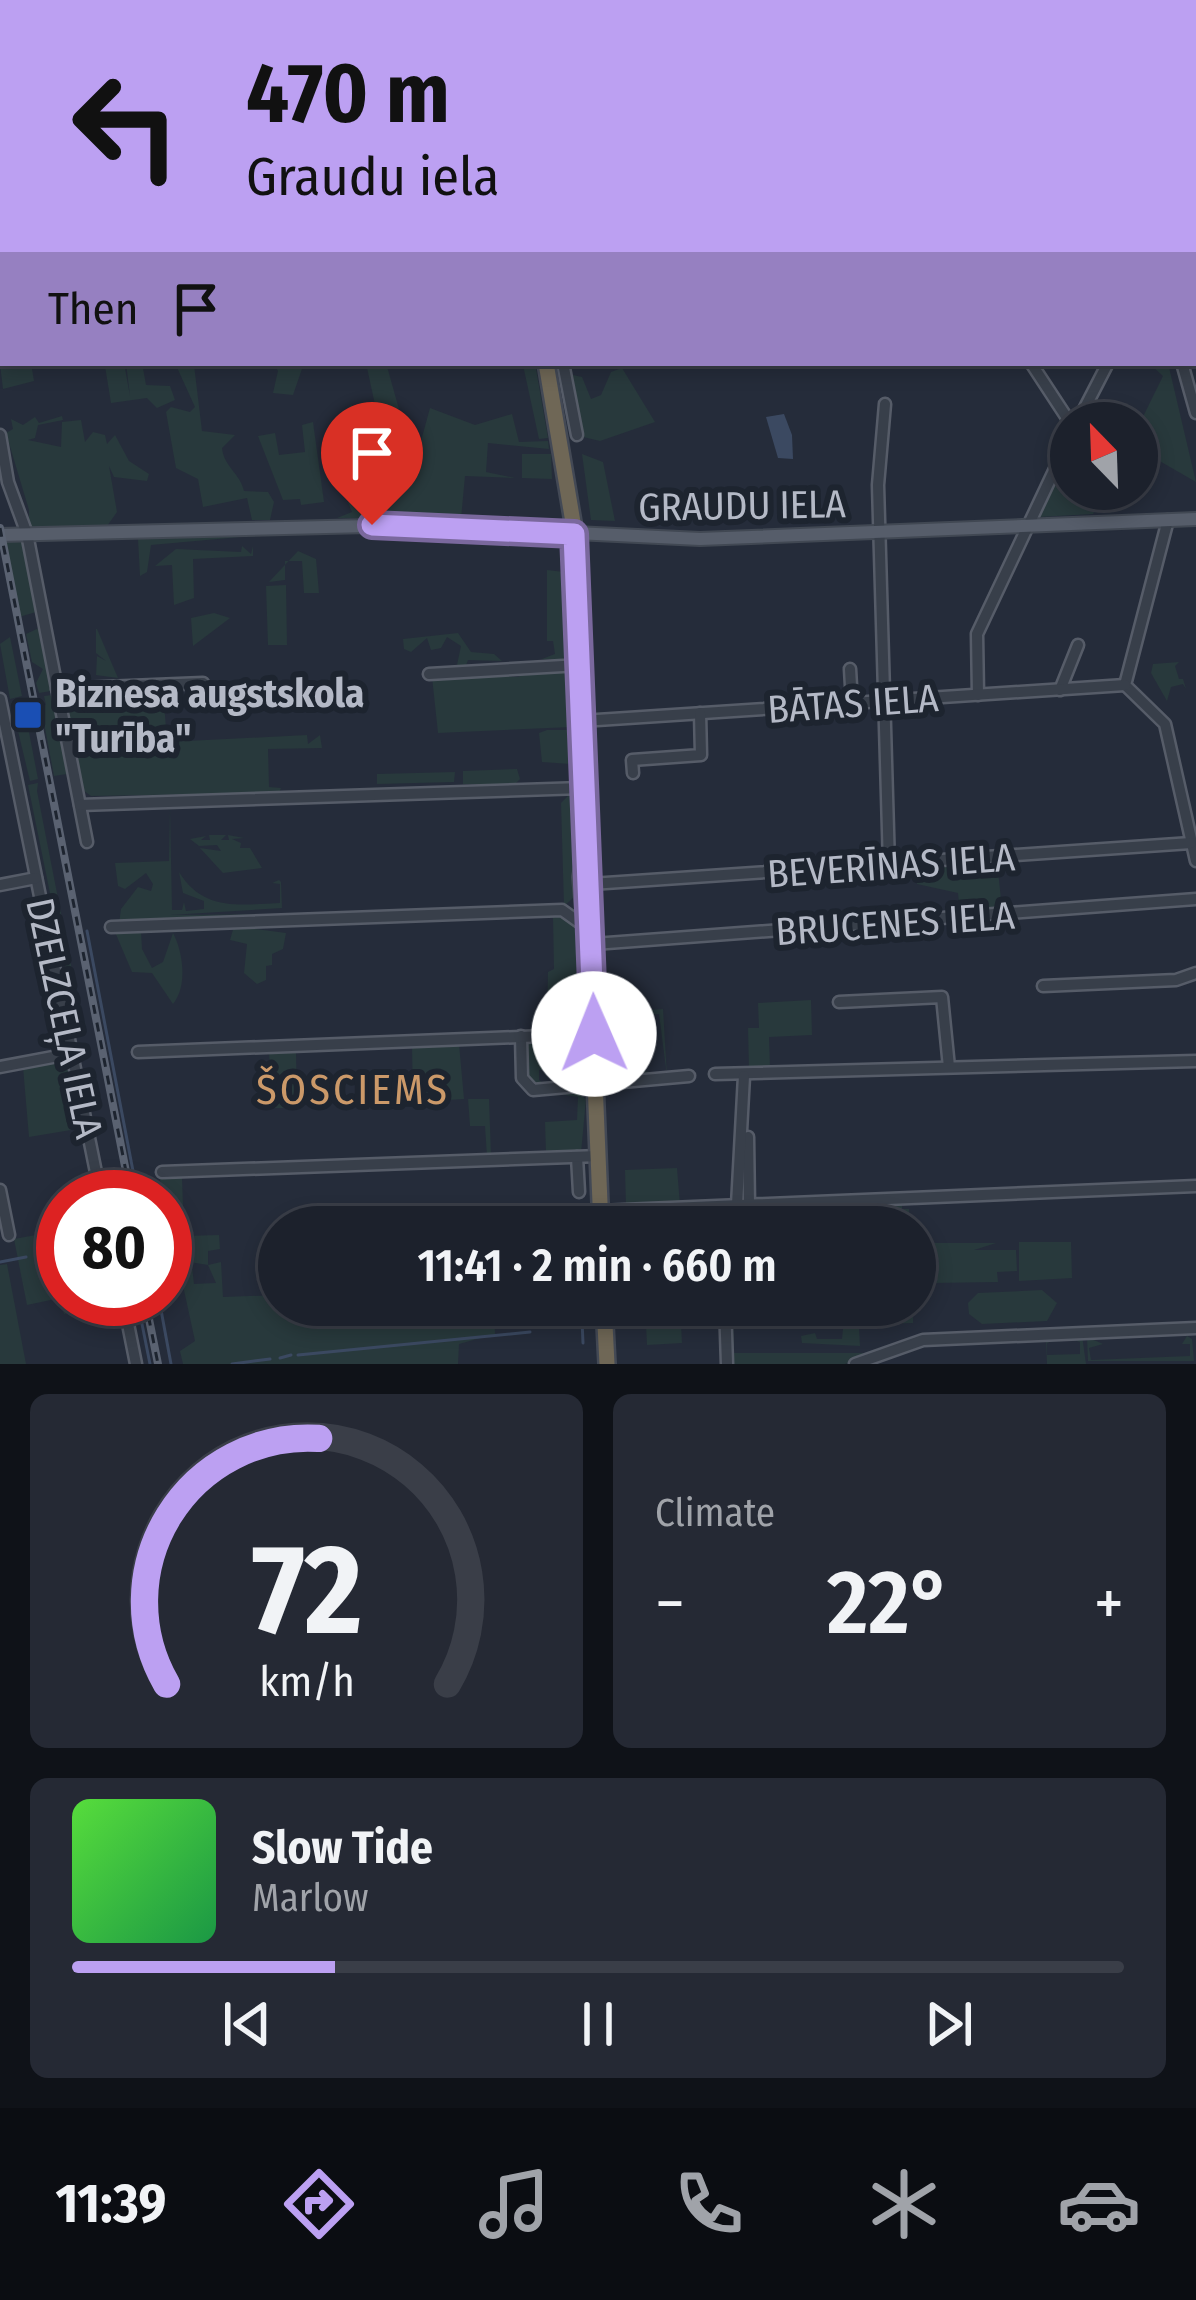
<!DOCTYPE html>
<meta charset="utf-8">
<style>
body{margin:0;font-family:"Fira Sans Condensed",sans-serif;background:#252934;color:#f1f3f6;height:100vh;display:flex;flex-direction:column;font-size:45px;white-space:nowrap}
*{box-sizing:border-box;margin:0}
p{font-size:39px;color:#a0a3a9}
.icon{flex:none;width:66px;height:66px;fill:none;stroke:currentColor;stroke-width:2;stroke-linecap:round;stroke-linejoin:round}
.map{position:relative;height:1364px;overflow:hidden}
.drawer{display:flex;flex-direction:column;gap:30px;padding:30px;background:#0f1218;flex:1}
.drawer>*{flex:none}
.top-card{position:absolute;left:0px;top:0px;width:1197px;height:366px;box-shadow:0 6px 18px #0003,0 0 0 3px #3a3e48;background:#bca0f2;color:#111;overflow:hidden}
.needle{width:78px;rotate:337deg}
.tools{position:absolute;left:1050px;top:402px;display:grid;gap:24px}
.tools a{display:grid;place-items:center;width:108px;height:108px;border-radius:50%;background:#1c212c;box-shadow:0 6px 18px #0003,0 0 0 3px #3a3e48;font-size:60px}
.speed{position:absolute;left:36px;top:1170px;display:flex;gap:24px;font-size:60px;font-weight:700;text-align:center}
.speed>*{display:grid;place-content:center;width:156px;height:156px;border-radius:50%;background:#1c212c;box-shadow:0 6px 18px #0003,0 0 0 3px #3a3e48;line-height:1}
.speed .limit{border:18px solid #d22;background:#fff;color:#111}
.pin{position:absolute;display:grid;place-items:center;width:102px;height:102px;color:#fff;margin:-123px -51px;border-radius:50% 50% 50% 0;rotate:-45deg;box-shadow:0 0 12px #0007}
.pin .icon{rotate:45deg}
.me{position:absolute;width:132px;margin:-66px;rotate:359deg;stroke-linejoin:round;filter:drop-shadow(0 0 9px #0008)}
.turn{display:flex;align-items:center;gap:42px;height:252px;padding:0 48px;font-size:54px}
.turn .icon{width:156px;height:156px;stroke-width:2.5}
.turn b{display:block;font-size:84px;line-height:102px}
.then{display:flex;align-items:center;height:114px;padding:0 48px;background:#0003;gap:24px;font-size:45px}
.big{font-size:90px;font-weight:600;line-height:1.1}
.drawer .card{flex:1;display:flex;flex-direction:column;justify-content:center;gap:18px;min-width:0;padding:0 42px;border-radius:18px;background:#252934}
.drawer .dial{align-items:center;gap:0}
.dial svg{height:312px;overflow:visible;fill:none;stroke:#3a3e48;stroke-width:7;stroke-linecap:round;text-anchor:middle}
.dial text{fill:#f1f3f6;stroke:none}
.song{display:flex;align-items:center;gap:36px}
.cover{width:144px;height:144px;border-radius:18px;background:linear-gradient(135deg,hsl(110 70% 55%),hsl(140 70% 35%))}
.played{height:12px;border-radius:6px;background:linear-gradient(90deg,#bca0f2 25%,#3a3e48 25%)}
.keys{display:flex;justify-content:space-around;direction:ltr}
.heat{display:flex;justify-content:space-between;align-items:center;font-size:66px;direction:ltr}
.drawer .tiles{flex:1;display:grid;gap:30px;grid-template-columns:1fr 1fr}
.card:last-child{grid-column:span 2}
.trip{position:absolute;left:258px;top:1206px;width:678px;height:120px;border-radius:60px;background:#1c212c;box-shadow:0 6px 18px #0003,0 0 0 3px #3a3e48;font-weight:600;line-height:120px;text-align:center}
.dock{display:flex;height:192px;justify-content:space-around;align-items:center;background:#0b0d12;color:#a0a3a9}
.dock .icon{width:84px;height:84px}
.dock .active{color:#bca0f2}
.dock b{font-size:54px;color:#f1f3f6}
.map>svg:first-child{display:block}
</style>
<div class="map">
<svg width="1196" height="1364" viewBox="0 0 1196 1364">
<rect width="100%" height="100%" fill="#252c3a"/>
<g fill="#28393c">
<path d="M0,0h41l-38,3 -3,192z"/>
<path d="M31,363l3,18 -31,8 3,25 -6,-50z"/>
<path d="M124,363l6,33 -4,-33h16l4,22 24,1 5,14 -18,8 -10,-10 -36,5 -6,-37z"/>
<path d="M175,363l19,2 8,66 33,4 -13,13c2,19 18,25 22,43l24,1 6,10 -4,18h-18l-5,-22 -44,9 -5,-28 -22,-11 -10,-56 5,-5 19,5 5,-5z"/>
<path d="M273,363h31l-11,32 -20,-2 5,-22z"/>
<path d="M366,363h20l13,46 -22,5z"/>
<path d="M535,363l13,75 -9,1 -16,-74z"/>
<path d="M1149,363h19l28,119 -59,-34v-19l26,-53z"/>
<path d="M622,368l33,54 -55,19 -17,-4 -10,-62 9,2 9,22 10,-4 10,-23z"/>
<path d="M351,405l67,47 12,-44 45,17 37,-11 7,28 29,-1 1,8 -61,-6 -2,29 29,6 -50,-2 -4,43 -124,-1 15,-6c-14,-30 -4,-60 -11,-94z"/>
<path d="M62,416l1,4 -25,5 -3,13 -7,2 33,7 1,-25 19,-2 4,22 8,-10 12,3 2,9 8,-9 14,26 20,13 -2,7 -33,-4 -5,-11 8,46 -10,14 39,-1 -117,2v-17l-23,-77 7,-4 -2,-10 12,6 12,-8 4,6z"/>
<path d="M313,422l11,80 -23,3 -1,-6 -17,1 -25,-64 17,-3 4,22 26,-3 -3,-27z"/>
<path d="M522,454h29l1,25 -30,-1z"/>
<path d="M582,454l21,8 12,59 -24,-1z"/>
<path d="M1068,455l3,34h35l-13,25 -54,3z"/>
<path d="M251,536l-100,9 -4,27 -7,4 -2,-37z"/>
<path d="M5,541h19l12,71 -17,5z"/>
<path d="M242,546l9,8 2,-8v10l-60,3 1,39 -20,7 -2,-40 -17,1 21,-17 65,3z"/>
<path d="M298,551l18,8 3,34h-15l-2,-32h-17v19l-16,2z"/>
<path d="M547,570l17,2 3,81 -5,7 -20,-1 13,-5 -2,-13h-6z"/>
<path d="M286,585l1,60h-19l-2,-59z"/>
<path d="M214,613l16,5 -37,28 -2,-28z"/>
<path d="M39,628l12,63 -12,2 -3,-10 7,-14 -11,-7 -6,-28z"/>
<path d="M96,629h1l21,49 -22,-3 1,-19 9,5 -10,-8z"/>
<path d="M458,633l13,19 23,2 8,7 -34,-1 -5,13 55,4 13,-7 36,1 4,56 -133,6 -6,-56 25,-12 4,-19 -14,-9 -6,11 -10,2 -4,-12 -16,14 -7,-3 -1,-10z"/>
<path d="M10,637l12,59 -12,3 -10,-55z"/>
<path d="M1179,662l-4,4 4,13h4l3,10 -3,-5 -12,3 -4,14 -16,-28 2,-9z"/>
<path d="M163,688l4,54 140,-7 1,9 12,-9 2,13 -54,1 1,38 12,1 -2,5 -188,3 -8,-6 -20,-98z"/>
<path d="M52,695l15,79 -13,2 -13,-69 5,-2 -2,-9z"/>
<path d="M23,701l15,78 -8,2 -19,-79z"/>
<path d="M547,730h24l-1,34 -28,-2 -3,-29z"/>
<path d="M517,769l3,10 -6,6 -51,-1v-13z"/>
<path d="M455,772l-1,10 -77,2v-10z"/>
<path d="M38,783l-1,8 47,240 -8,-10 -48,-236z"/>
<path d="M569,795c16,25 4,73 4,103l-9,8 -3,-103z"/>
<path d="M170,807l2,103h10l2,-8 2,9 18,-2v-8l-21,-8 -4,-21c24,39 59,33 101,31v-19l-8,-1 7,-3 2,2 1,26 -112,7 112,-1 -163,10 2,-15 17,-22 13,4 2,-7 -7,-11 -21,16 -7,-3 -3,-23 54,-2z"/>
<path d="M209,835h17l-5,5h8l-1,-5 16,3 -12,1 9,4 -1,5h10l12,20 -39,5 -23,-25 21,3 -4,-6 -18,1 -9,-7 16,-3 -5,4h9z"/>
<path d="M997,861l5,48 -42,3 -2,-19 -41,-9 -1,-17z"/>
<path d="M568,916c15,14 17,100 6,115l-18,2 -9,-11 1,-50 6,-3 -1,-52z"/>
<path d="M234,926l52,7 -3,16 -11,5v11l-6,1v14l-9,4 -13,-11 3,-29 -17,-4z"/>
<path d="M133,929l8,2 1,18 10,19 11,-6 10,-29c10,19 15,53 0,71l-21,-31 -20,-1 -17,-40z"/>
<path d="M811,1000l1,35 -43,2 1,31 -21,1 -1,-41h11l-1,-25z"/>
<path d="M663,1009l4,67 -8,-62 -37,4 2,49 31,6 -44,3 -2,-63z"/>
<path d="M544,1038l2,31 -7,1v10l7,5h-14l-6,-7 -1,-36z"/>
<path d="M578,1042l2,40h-5l-13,-17 4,-17z"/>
<path d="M459,1044l5,55 -51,3 -1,-56z"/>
<path d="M296,1051l1,57h-25l-3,-56z"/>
<path d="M65,1059l18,69 -54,9 -6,-70z"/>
<path d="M559,1094h20l7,5 -5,54h-35l-1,-31 32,-2 1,-23z"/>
<path d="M468,1099h21l2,56 -4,1 -2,-30h-15z"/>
<path d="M677,1168l3,37 -54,1 -1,-36z"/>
<path d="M159,1175l23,2 2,59 35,-1 1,14 -12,2v14l-31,-5z"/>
<path d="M902,1203v6h7l1,18h-12l-2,-20v20h-14l-1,-18 -2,18h-14l-2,-17 -1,17h-16l13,-18 -4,-4z"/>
<path d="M63,1230v69h49l1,7 -49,8 -4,-16 -33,7 -13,-66z"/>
<path d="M1019,1242h52l1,36 -53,3z"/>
<path d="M915,1243h81l-22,7h42l1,21 -20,1 1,10 -67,1 -3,-9 9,-2 2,-11 -11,-6 -13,11z"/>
<path d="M221,1262l2,35 56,-2v10h215l1,29 -36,10 -1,20h-275l-3,-13 15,-10 -16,-74h13l2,17 22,-1 -8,-18z"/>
<path d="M7,1264l19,100h-26v-99z"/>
<path d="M1042,1290l15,13 -10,18 -65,3 -13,-10 -1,-11 10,-10z"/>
<path d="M645,1305h35l2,38 -35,2z"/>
<path d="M727,1305h6l1,48h143l-32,11h-115z"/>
<path d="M876,1305h37v18l-36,1z"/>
<path d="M859,1327l1,19 -58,-3 -1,-7 14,-3 2,6h25l1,-10z"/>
<path d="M1082,1335l4,29h-39l-1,-26h14l-13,5v12l33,-1v-12l-13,-4z"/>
<path d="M1187,1336l5,3 2,22h-106l-1,-24 16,7 -14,4 2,12 99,-4v-12h-8z"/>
</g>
<path fill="#3b4961" d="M784,414l8,21 1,24 -15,-1 -12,-41z"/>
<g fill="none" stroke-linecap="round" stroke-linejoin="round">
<g stroke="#3b4961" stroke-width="3">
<path d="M0,186h3"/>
<path d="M87,931l51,266"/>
<path d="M113,1181l3,16"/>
<path d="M0,1262l26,-5"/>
<path d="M137,1299l13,65"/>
<path d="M159,1299l12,65"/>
<path d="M582,1320l1,23"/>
<path d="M298,1355l232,-23"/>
<path d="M280,1358l11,-3"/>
<path d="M232,1364l38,-5"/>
</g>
<g stroke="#565c68" stroke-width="15">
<g id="minor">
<path d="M467,0l1,3"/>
<path d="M573,0l1,3"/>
<path d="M665,0l1,3"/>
<path d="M1042,0l7,3"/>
<path d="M1082,0l1,3"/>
<path d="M77,3v-3"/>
<path d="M253,3l1,-3"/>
<path d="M763,3l2,-3"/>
<path d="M844,3l2,-3"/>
<path d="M861,3l3,-3"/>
<path d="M925,3v-3"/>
<path d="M998,3l8,-3"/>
<path d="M1111,3l2,-3"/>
<path d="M1194,123l2,1"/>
<path d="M0,198h3"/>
<path d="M0,322h3"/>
<path d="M563,363l14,72"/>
<path d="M1031,363l40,61"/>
<path d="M1182,363l14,50"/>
<path d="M885,404l-7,81 11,380"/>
<path d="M1077,423l31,-60"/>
<path d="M0,435l8,47 19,52 60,308"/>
<path d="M1168,520l-43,165 40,39 31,137"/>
<path d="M850,669l2,34"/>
<path d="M429,674l151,-9"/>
<path d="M57,689l146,-6"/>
<path d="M1060,690l18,-45"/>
<path d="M978,695l-1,-61 94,-199"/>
<path d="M0,699l101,498"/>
<path d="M582,721l543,-36"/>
<path d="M633,773l-1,-13 69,-5 -1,-42"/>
<path d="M80,805l502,-17"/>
<path d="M591,884l600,-41"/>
<path d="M0,885l36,-7"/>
<path d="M111,927l451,-17 21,15"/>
<path d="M594,944l602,-45"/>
<path d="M1043,986l133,-6 20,-7"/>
<path d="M839,1002l103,-5 7,70"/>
<path d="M521,1036l1,42 11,12 156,-14"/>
<path d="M138,1052l456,-18"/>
<path d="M0,1067l74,-14"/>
<path d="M715,1074l481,-13"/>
<path d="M748,1137l1,68"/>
<path d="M577,1157l2,35"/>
<path d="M162,1172l437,-16"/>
<path d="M0,1190l9,45"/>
<path d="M737,1205l7,-129"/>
<path d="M600,1211l596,-25"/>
<path d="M123,1299l13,65"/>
<path d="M725,1305l2,59"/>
<path d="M855,1364l68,-24 273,-12"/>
</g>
</g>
<g stroke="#414853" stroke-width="16">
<path id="major" d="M0,535l410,-10 290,14 496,-20"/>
</g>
<g stroke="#434955" stroke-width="20">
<g id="highway">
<path d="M451,0l1,3"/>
<path d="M546,363l29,171 12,208 -5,46"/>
<path d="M580,783l8,83"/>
<path d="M585,857l-4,20 10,108 10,242"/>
<path d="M604,1305l3,59"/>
</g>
</g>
<use href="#minor" stroke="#383f4a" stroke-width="10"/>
<use href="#major" stroke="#565d6a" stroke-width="12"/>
<use href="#highway" stroke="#6f6756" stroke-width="15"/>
<g stroke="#5a6271" stroke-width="8">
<g id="rail">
<path d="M0,528l131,669"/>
<path d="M145,1299l13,65"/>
</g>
</g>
<use href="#rail" stroke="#1d242f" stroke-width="3" stroke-dasharray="9" stroke-linecap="butt"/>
</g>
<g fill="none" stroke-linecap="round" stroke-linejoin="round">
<g stroke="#7a689d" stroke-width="30">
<path id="route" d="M372,525l202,9 20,500"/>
</g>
<use href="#route" stroke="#bca0f2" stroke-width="21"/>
</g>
<rect fill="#1a4fb4" stroke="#1d242f" stroke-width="4.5" x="13" y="700" width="30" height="30" rx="6"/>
<g text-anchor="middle" stroke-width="12" stroke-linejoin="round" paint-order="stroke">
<g font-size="39" fill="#b4b9c6" stroke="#1d242f">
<text transform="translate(742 505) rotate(-1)" y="14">GRAUDU IELA</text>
<text transform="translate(853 703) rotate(-4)" y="14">BĀTAS IELA</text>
<text transform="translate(891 865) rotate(-4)" y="14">BEVERĪNAS IELA</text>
<text transform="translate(895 923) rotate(-4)" y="14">BRUCENES IELA</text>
<text transform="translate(65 1018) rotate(78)" y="14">DZELZCEĻA IELA</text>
</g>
<g font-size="39" font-weight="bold" fill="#b4b9c6" stroke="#1d242f" text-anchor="start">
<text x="55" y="707">Biznesa augstskola<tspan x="55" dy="45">"Turība"</tspan></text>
</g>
<g font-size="42" letter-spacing="3" fill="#cb9969" stroke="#1d242f">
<text x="353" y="1104">ŠOSCIEMS</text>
</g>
</g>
</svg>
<div class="tools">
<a><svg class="needle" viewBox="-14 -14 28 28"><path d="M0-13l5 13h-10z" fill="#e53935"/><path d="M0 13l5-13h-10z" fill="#a0a3a9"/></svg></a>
</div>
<div class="speed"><div class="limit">80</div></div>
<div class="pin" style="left:372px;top:525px;background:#d93025"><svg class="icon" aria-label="arrive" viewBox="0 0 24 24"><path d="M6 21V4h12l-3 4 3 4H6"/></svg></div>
<svg class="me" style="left:594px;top:1034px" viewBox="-20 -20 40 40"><circle r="19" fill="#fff"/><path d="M0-13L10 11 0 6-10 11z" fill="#bca0f2"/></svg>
<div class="trip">11:41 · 2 min · 660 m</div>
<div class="top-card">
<div class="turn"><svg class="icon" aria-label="left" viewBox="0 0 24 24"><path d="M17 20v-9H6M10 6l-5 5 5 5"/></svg><div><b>470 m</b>Graudu iela</div></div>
<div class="then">Then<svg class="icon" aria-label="arrive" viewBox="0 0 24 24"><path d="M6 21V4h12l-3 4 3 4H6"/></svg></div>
</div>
</div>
<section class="drawer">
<div class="tiles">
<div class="card dial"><svg viewBox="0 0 100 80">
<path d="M14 69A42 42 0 1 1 86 69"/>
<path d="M14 69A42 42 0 0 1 53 6" stroke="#bca0f2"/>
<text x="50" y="56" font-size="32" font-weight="700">72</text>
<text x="50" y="72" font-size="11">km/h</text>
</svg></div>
<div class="card"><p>Climate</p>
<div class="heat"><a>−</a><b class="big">22°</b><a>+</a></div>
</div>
<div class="card">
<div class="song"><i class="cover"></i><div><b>Slow Tide</b><p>Marlow</p></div></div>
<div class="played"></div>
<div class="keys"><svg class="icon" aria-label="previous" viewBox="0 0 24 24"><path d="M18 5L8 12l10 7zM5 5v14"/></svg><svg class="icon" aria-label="pause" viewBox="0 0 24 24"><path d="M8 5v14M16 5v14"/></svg><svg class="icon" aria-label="next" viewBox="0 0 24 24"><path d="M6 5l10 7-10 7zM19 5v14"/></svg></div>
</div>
</div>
</section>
<nav class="dock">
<b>11:39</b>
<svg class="icon active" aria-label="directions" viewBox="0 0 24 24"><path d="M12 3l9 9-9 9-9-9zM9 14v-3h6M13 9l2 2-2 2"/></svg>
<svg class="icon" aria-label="music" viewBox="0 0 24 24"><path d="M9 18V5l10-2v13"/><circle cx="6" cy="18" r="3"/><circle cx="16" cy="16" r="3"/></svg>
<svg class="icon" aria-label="phone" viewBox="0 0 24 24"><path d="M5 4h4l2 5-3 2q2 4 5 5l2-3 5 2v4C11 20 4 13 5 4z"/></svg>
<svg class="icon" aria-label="climate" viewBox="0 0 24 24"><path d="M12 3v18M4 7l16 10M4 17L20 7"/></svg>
<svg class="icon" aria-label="car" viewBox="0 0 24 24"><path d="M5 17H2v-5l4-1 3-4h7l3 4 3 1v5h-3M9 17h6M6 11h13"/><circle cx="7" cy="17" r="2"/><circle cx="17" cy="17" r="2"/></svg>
</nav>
